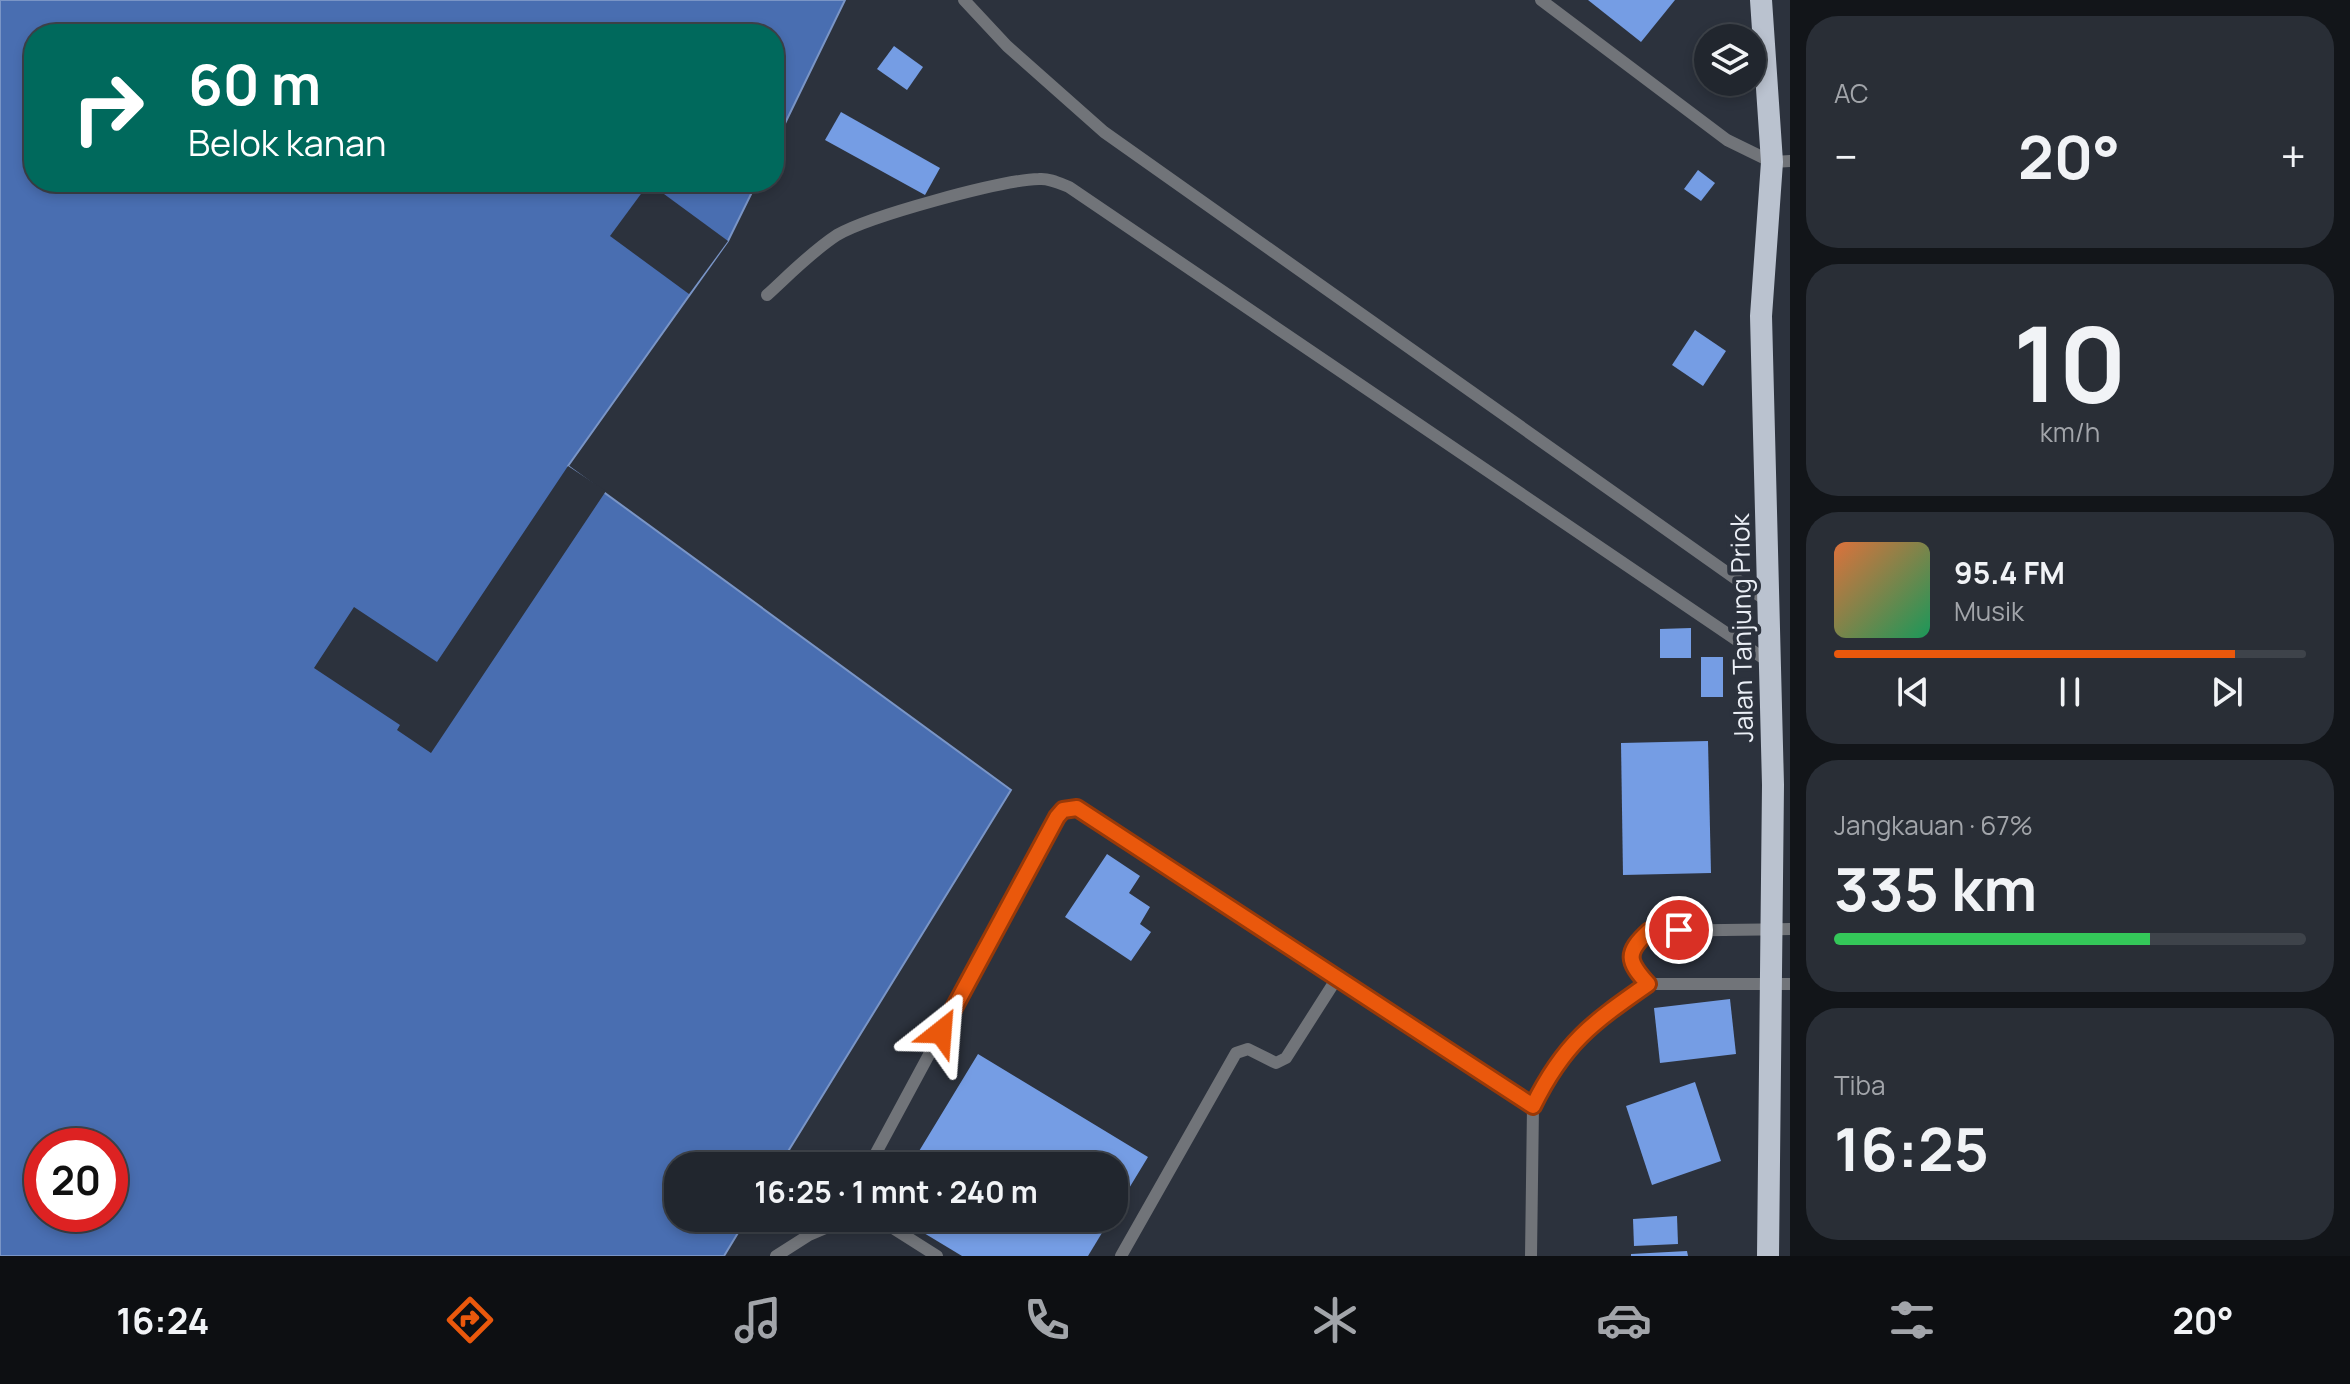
<!DOCTYPE html>
<html lang="id">
<meta charset="utf-8">
<style>
body{margin:0;font-family:Manrope,sans-serif;background:#292e36;color:#f1f3f6;height:100vh;display:flex;flex-direction:column;font-size:30px;white-space:nowrap}
*{box-sizing:border-box;margin:0}
p{font-size:26px;color:#a2a5aa}
.icon{flex:none;width:44px;height:44px;fill:none;stroke:currentColor;stroke-width:2;stroke-linecap:round;stroke-linejoin:round}
.map{position:relative;flex:1;overflow:hidden}
.drawer{display:flex;flex-direction:column;gap:16px;padding:16px;background:#121519;width:560px}
.drawer>*{flex:none}
.guide{position:absolute;left:24px;top:24px;width:760px;height:168px;border-radius:32px;box-shadow:0 4px 12px #0003,0 0 0 2px #3e434a;background:#00695c;color:#fff;overflow:hidden}
.buttons{position:absolute;left:1694px;top:24px;display:grid;gap:16px}
.buttons a{display:grid;place-items:center;width:72px;height:72px;border-radius:50%;background:#21262e;box-shadow:0 4px 12px #0003,0 0 0 2px #3e434a;font-size:40px}
.speed{position:absolute;left:24px;top:1128px;display:flex;gap:16px;font-size:40px;font-weight:700;text-align:center}
.speed>*{display:grid;place-content:center;width:104px;height:104px;border-radius:50%;background:#21262e;box-shadow:0 4px 12px #0003,0 0 0 2px #3e434a;line-height:1}
.speed .limit{border:12px solid #d22;background:#fff;color:#111}
.pin{position:absolute;display:grid;place-items:center;width:68px;height:68px;color:#fff;margin:-34px;border:4px solid #fff;border-radius:50%;box-shadow:0 2px 8px #0007}
.me{position:absolute;width:88px;margin:-44px;rotate:28deg;stroke-linejoin:round;filter:drop-shadow(0 0 6px #0008)}
.turn{display:flex;align-items:center;gap:28px;height:168px;padding:0 32px;font-size:36px}
.turn .icon{width:104px;height:104px;stroke-width:2.5}
.turn b{display:block;font-size:56px;line-height:68px}
.big{font-size:60px;font-weight:700;line-height:1.1}
.drawer .tile{flex:1;display:flex;flex-direction:column;justify-content:center;gap:12px;min-width:0;padding:0 28px;border-radius:32px;background:#292e36}
.drawer .dial{align-items:center;gap:0}
.dial b{font-size:104px;line-height:1}
.song{display:flex;align-items:center;gap:24px}
.cover{width:96px;height:96px;border-radius:12px;background:linear-gradient(135deg,hsl(20 70% 55%),hsl(150 70% 35%))}
.played{height:8px;border-radius:4px;background:linear-gradient(90deg,#ea580c 85%,#3e434a 85%)}
.keys{display:flex;justify-content:space-around;direction:ltr}
.heat{display:flex;justify-content:space-between;align-items:center;font-size:44px;direction:ltr}
.charge{height:12px;border-radius:6px;background:linear-gradient(90deg,#34c759 67%,#3e434a 0)}
.trip{position:absolute;left:664px;top:1152px;width:464px;height:80px;border-radius:32px;background:#21262e;box-shadow:0 4px 12px #0003,0 0 0 2px #3e434a;font-weight:700;line-height:80px;text-align:center}
.tabs{display:flex;height:128px;justify-content:space-around;align-items:center;background:#0d0f12;color:#a2a5aa}
.tabs .icon{width:56px;height:56px}
.tabs .on{color:#ea580c}
.tabs b{font-size:36px;color:#f1f3f6}
main{display:flex;flex:1;min-height:0}
.map>svg:first-child{display:block}
</style>
<main>
<div class="map">
<svg width="1790" height="1256" viewBox="0 0 1790 1256">
<rect width="100%" height="100%" fill="#2c323d"/>
<path fill="#496eb1" stroke="#7a95c6" stroke-width="2" fill-rule="evenodd" d="M0,0h845l-71,146v-112h-740v148h723l-29,59 -160,225 443,324 -232,376h-101v52h69l-23,38h-724zM42,1146h68v68h-68z"/>
<g fill="#2c323d">
<path d="M649,183l79,58 -39,53 -79,-58z"/>
<path d="M568,466l38,25 -175,262 -34,-23 3,-5 -86,-57 40,-61 83,55z"/>
</g>
<g fill="#759de4">
<path d="M1588,0h87l-34,42z"/>
<path d="M894,46l29,21 -16,23 -30,-21z"/>
<path d="M841,112l99,56 -15,27 -100,-55z"/>
<path d="M1698,170l17,13 -14,18 -17,-12z"/>
<path d="M1695,330l31,21 -23,35 -31,-21z"/>
<path d="M1691,628v30h-31v-29z"/>
<rect x="1701" y="657" width="22" height="40"/>
<path d="M1708,741l3,132 -88,2 -2,-132z"/>
<path d="M1107,854l33,22 -11,17 21,14 -10,17 11,8 -20,29 -66,-44z"/>
<path d="M1730,999l6,55 -76,9 -6,-55z"/>
<path d="M978,1054l170,103 -34,56v-47h-204z"/>
<path d="M1695,1082l26,79 -69,24 -26,-79z"/>
<path d="M1677,1216l1,28 -44,2 -1,-27z"/>
<path d="M899,1218h212l-23,38h-126z"/>
<path d="M1687,1251l1,5h-57v-2z"/>
</g>
<g fill="none" stroke-linecap="round" stroke-linejoin="round">
<g stroke="#717479" stroke-width="12">
<path d="M964,0l43,46 97,86 666,471"/>
<path d="M1541,0l186,140 45,22 18,-1"/>
<path d="M767,295c22,-20 44,-43 70,-60 33,-19 164,-55 202,-56 10,-1 20,4 30,8l703,477"/>
<path d="M1648,984l-15,-16 -3,-14 19,-23 141,-2"/>
<path d="M869,1166l188,-349 6,-7 14,-2 456,298"/>
<path d="M877,1218l60,38"/>
<path d="M776,1256l33,-21 40,-17"/>
<path d="M1121,1256l115,-203 12,-4 28,14 10,-5 51,-80"/>
<path d="M1531,1256l2,-150 19,-38 20,-26 25,-23 51,-35h142"/>
</g>
<path stroke="#bac2cf" stroke-width="22" d="M1761,0l11,162 -11,154 12,469 -5,471"/>
</g>
<g fill="none" stroke-linecap="round" stroke-linejoin="round">
<g stroke="#983908" stroke-width="20">
<path id="route" d="M941,1032l116,-215 6,-7 14,-2 456,298c31,-63 59,-83 115,-122 -21,-23 -23,-31 1,-53l30,-1"/>
</g>
<use href="#route" stroke="#ea580c" stroke-width="14"/>
</g>
<g text-anchor="middle" stroke-width="8" stroke-linejoin="round" paint-order="stroke">
<g font-size="26" fill="#ebeff6" stroke="#2c323d">
<text transform="translate(1742 628) rotate(-91)" y="9">Jalan Tanjung Priok</text>
</g>
</g>
</svg>
<div class="buttons">
<a><svg class="icon" aria-label="layers" viewBox="0 0 24 24"><path d="M12 4l9 5-9 5-9-5zM3 14l9 5 9-5"/></svg></a>
</div>
<div class="speed"><div class="limit">20</div></div>
<div class="pin" style="left:1679px;top:930px;background:#d93025"><svg class="icon" aria-label="arrive" viewBox="0 0 24 24"><path d="M6 21V4h12l-3 4 3 4H6"/></svg></div>
<svg class="me" style="left:941px;top:1032px" viewBox="-20 -20 40 40"><path d="M0-17L14 15 0 8-14 15z" fill="#ea580c" stroke="#fff" stroke-width="4"/></svg>
<div class="trip">16:25 · 1 mnt · 240 m</div>
<div class="guide">
<div class="turn"><svg class="icon" aria-label="right" viewBox="0 0 24 24"><path d="M7 20v-9h11M14 6l5 5-5 5"/></svg><div><b>60 m</b>Belok kanan</div></div>
</div>
</div>
<section class="drawer">
<div class="tile"><p>AC</p>
<div class="heat"><a>−</a><b class="big">20°</b><a>+</a></div>
</div>
<div class="tile dial"><b>10</b><p>km/h</p></div>
<div class="tile">
<div class="song"><i class="cover"></i><div><b>95.4 FM</b><p>Musik</p></div></div>
<div class="played"></div>
<div class="keys"><svg class="icon" aria-label="previous" viewBox="0 0 24 24"><path d="M18 5L8 12l10 7zM5 5v14"/></svg><svg class="icon" aria-label="pause" viewBox="0 0 24 24"><path d="M8 5v14M16 5v14"/></svg><svg class="icon" aria-label="next" viewBox="0 0 24 24"><path d="M6 5l10 7-10 7zM19 5v14"/></svg></div>
</div>
<div class="tile"><p>Jangkauan · 67%</p><b class="big">335 km</b><div class="charge"></div></div>
<div class="tile"><p>Tiba</p><b class="big">16:25</b></div>
</section>
</main>
<nav class="tabs">
<b>16:24</b>
<svg class="icon on" aria-label="directions" viewBox="0 0 24 24"><path d="M12 3l9 9-9 9-9-9zM9 14v-3h6M13 9l2 2-2 2"/></svg>
<svg class="icon" aria-label="music" viewBox="0 0 24 24"><path d="M9 18V5l10-2v13"/><circle cx="6" cy="18" r="3"/><circle cx="16" cy="16" r="3"/></svg>
<svg class="icon" aria-label="phone" viewBox="0 0 24 24"><path d="M5 4h4l2 5-3 2q2 4 5 5l2-3 5 2v4C11 20 4 13 5 4z"/></svg>
<svg class="icon" aria-label="climate" viewBox="0 0 24 24"><path d="M12 3v18M4 7l16 10M4 17L20 7"/></svg>
<svg class="icon" aria-label="car" viewBox="0 0 24 24"><path d="M5 17H2v-5l4-1 3-4h7l3 4 3 1v5h-3M9 17h6M6 11h13"/><circle cx="7" cy="17" r="2"/><circle cx="17" cy="17" r="2"/></svg>
<svg class="icon" aria-label="filters" viewBox="0 0 24 24"><path d="M4 7h16M4 17h16"/><circle cx="9" cy="7" r="2"/><circle cx="15" cy="17" r="2"/></svg>
<b>20°</b>
</nav>
